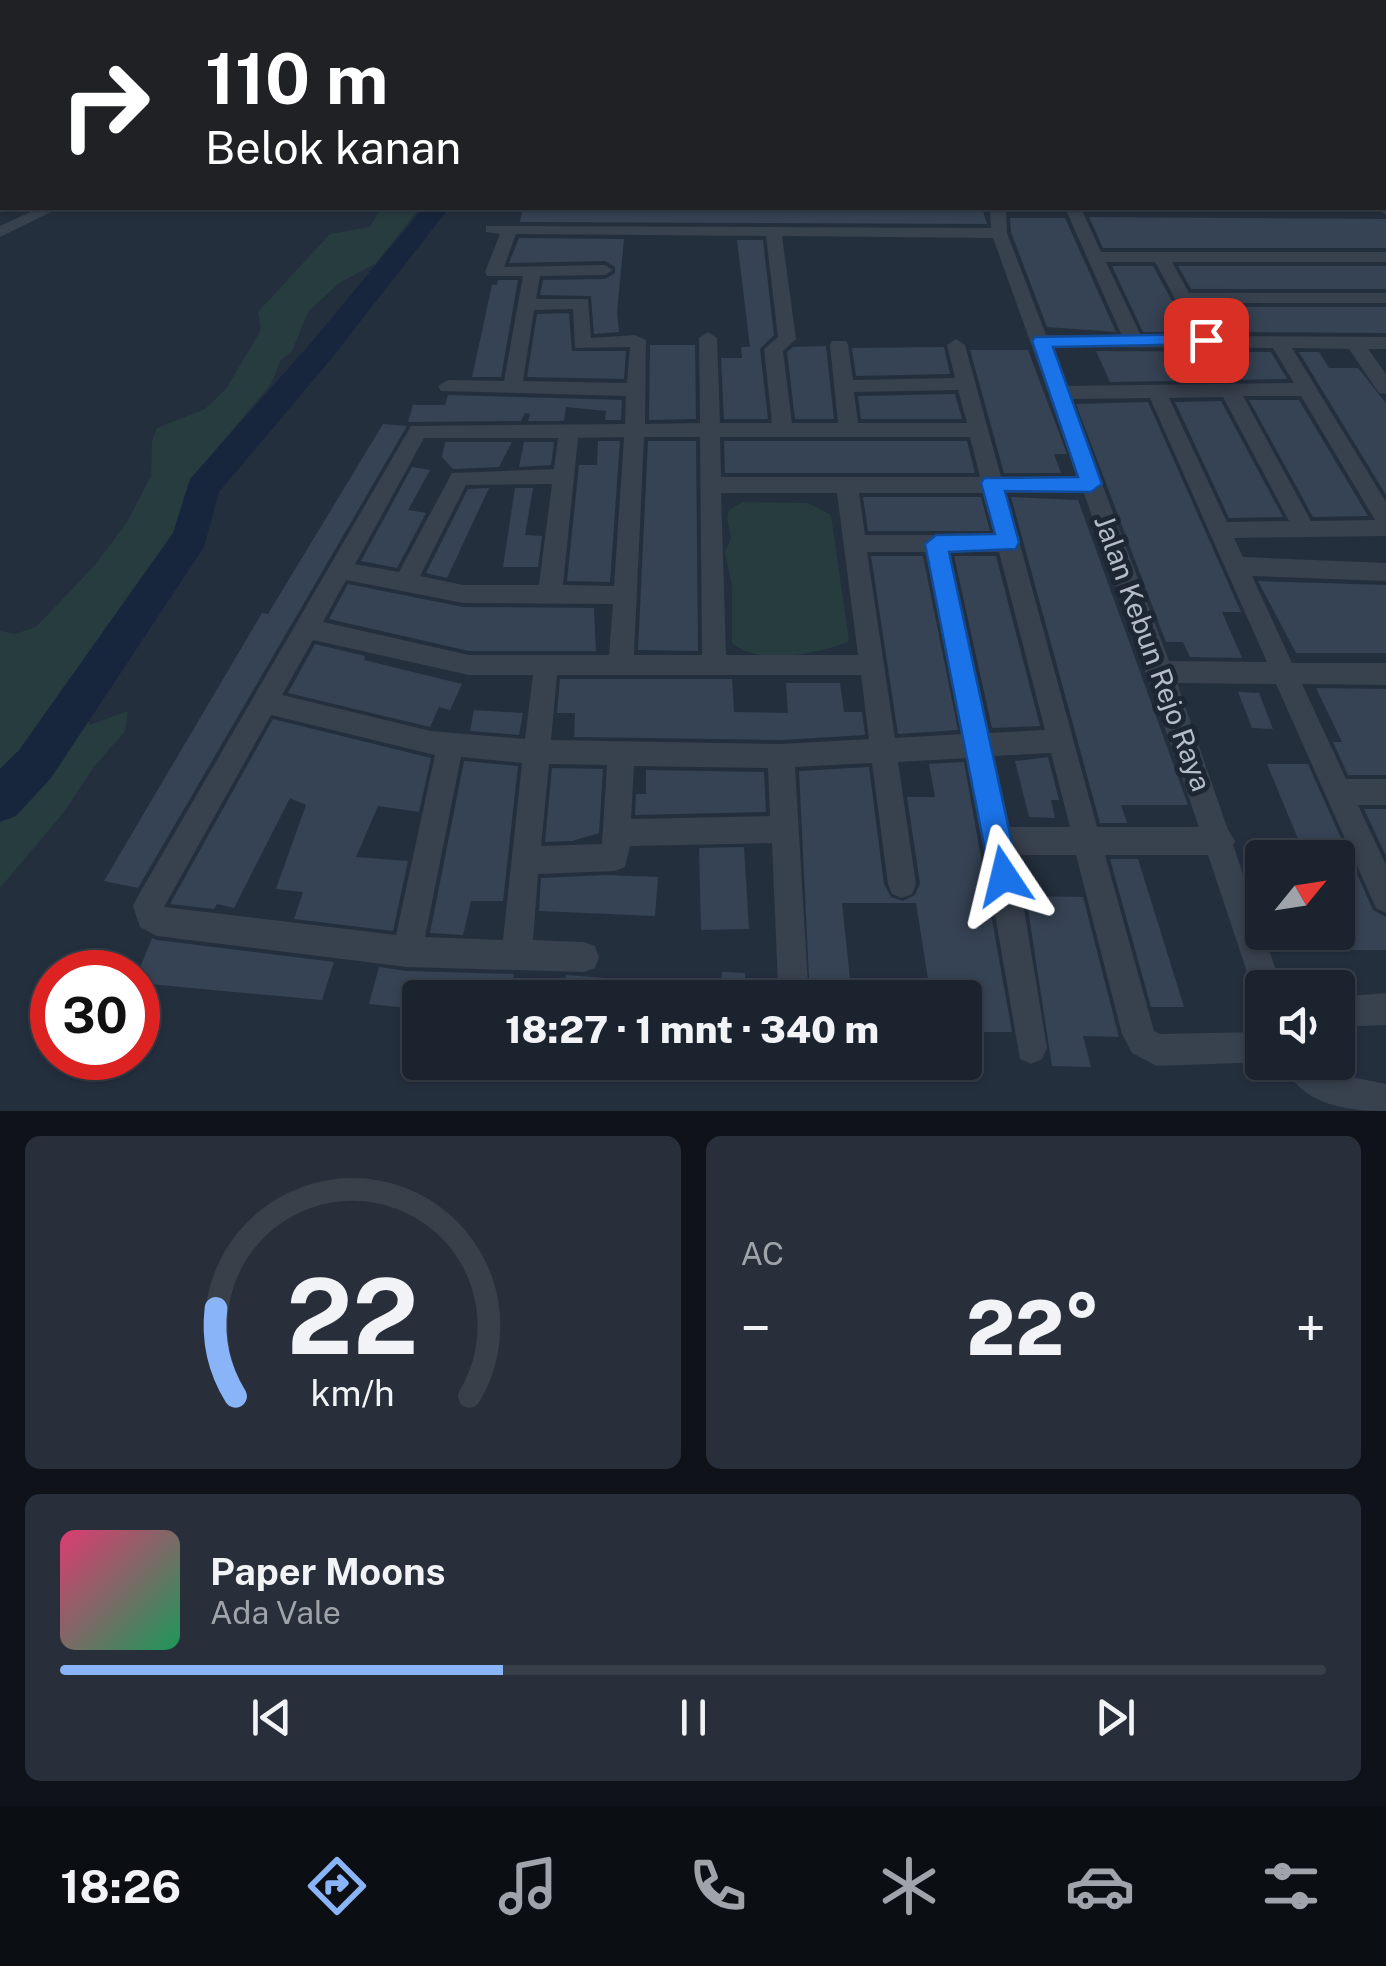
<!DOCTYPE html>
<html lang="id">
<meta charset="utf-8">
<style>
body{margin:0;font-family:"Public Sans",sans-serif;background:#282f3a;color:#f1f3f6;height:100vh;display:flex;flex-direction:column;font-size:38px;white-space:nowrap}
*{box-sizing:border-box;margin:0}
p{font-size:32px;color:#a0a4aa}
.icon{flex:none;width:55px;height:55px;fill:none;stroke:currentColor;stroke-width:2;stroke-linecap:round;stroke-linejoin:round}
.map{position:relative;height:1111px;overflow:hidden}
.side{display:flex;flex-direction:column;gap:25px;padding:25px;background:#0f1319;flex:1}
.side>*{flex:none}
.banner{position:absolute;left:0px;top:0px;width:1388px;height:210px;box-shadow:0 2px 8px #0004,0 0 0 2px #39404a;background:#202124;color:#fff;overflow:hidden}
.needle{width:65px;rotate:60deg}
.controls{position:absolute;left:1245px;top:840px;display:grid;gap:20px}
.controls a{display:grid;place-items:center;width:110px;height:110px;border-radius:10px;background:#1b232e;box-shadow:0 2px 8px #0004,0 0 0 2px #39404a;font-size:50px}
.speed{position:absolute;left:30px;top:950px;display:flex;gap:20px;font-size:50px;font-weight:700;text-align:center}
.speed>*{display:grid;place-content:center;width:130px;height:130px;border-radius:50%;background:#1b232e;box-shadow:0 2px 8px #0004,0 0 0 2px #39404a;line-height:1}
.speed .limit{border:15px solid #d22;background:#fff;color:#111}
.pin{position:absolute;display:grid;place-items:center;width:85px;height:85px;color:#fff;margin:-42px;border-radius:20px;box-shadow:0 5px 15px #0006}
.me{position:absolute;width:110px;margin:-55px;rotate:350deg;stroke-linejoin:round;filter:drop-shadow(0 0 8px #0008)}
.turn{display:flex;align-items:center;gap:35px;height:210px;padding:0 40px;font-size:45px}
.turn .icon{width:130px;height:130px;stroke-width:2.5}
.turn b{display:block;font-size:70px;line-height:85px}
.big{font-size:75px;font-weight:800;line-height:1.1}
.side .tile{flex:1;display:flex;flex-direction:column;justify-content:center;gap:15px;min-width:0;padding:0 35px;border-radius:15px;background:#282f3a}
.side .dial{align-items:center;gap:0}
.dial svg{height:260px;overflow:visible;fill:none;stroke:#39404a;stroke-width:7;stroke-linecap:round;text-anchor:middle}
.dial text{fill:#f1f3f6;stroke:none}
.song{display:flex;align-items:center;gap:30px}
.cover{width:120px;height:120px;border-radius:15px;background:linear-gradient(135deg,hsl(340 70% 55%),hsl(150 70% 35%))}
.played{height:10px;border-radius:5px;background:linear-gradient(90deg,#8ab4f8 35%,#39404a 35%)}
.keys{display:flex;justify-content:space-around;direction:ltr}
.heat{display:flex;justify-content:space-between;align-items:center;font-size:55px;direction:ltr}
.side .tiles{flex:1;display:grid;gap:25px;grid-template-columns:1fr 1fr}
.tile:last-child{grid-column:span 2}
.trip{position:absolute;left:402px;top:980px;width:580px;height:100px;border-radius:10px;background:#1b232e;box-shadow:0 2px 8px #0004,0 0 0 2px #39404a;font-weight:800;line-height:100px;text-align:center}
.dock{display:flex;height:160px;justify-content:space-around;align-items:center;background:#0b0e12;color:#a0a4aa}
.dock .icon{width:70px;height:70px}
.dock .current{color:#8ab4f8}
.dock b{font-size:45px;color:#f1f3f6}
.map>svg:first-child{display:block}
</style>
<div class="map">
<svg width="1386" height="1111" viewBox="0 0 1386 1111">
<rect width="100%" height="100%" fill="#242f3e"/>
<g fill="#263c3f">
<path d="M381,208h39l-45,56 -36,19 -31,29 -16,39 -11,9 -10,24 -63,75 -20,58 -28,42 -23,48 3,32 -8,17 -50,55 8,14 38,-14 -3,20 -32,37 -29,44 -64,76v-257l15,3 21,-7 59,-62 32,-43 24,-46 1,-35 5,-13 48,-19 21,-20 35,-59 -3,-18 72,-78 40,-7z"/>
<path d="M743,502l65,1 23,12 18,126c-28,13 -92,25 -117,2v-57l-7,-34 6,-14 -4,-21 2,-7z"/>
</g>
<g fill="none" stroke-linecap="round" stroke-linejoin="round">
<path fill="#17263c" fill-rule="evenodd" d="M423,208h26l-118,151 -112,133 -15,55 -153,231 -35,38 -16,6v-53l19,-19 154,-217 17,-54 119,-134z"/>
</g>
<g fill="#364354">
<path d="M529,208h453l5,16 -467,-2 2,-10h6z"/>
<path d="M1089,217l297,2v29h-283z"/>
<path d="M1010,218h55l51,114 -69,-5 -36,-95z"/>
<path d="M519,238l105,1 -7,73 2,20 -25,2 -3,-38 -51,-1 3,-15 62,-1 10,-6v-6l-10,-6 -96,2z"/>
<path d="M737,240h26l11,95 -14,14 8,70h-44l-3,-61h21l-1,-11h9z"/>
<path d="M1112,266h41l36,66h-46z"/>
<path d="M1178,266h208v23h-195z"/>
<path d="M498,280h20l-17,97h-29l20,-92h5z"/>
<path d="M1201,307h185v26l-171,-1z"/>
<path d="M569,313l3,38h54l-2,28 -97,-2 10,-63z"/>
<path d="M650,345h45l1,74 -47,1z"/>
<path d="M826,346l8,73h-39l-8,-67 6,-5z"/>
<path d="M944,347l6,27 -94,2 -4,-28z"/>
<path d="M970,350h58l39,104h-13l7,19h-57z"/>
<path d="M1096,351l175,1 16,27 -177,3z"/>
<path d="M1299,352h20l10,16h29l28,35v92z"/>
<path d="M955,394l7,25h-101l-3,-23z"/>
<path d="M448,395l174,5 -1,20h-16l1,-9 -40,-4 -2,14h-36l2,-7 -5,-1 -4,8 -113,1 5,-17h32z"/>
<path d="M1249,400h50l69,116 -55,1z"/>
<path d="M1221,401l62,116 -54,1 -54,-116z"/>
<path d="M1148,402l93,210h-19l20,46 -52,-1 -7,-15h-17l-90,-238z"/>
<path d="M383,424l24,2 -269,462 -34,-7 158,-268 6,1z"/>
<path d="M598,441h22l-10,141 -43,-1 12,-116h18z"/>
<path d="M648,441h48l2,210 -60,-1z"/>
<path d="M724,441h243l8,32h-250z"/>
<path d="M445,442h67l-13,25 -46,2 -11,-12z"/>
<path d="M524,442h30l-3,23 -32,2z"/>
<path d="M412,467l18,3 -22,40 18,3 -29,55 -36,-7z"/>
<path d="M489,488l-42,90 -21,-5 42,-84z"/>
<path d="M515,488h18l-8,47 17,1 -4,31h-35z"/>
<path d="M863,497h118l9,34h-122z"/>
<path d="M1011,497l67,3 110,305h-67l6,18h-27z"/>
<path d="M871,556h52l35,174 -60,4z"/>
<path d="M954,556h42l44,170 -48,2z"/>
<path d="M1258,581l128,4v68h-90z"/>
<path d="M348,584l115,23 131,1 2,43h-127l-140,-32z"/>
<path d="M315,644l50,12 -1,4 98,24 -12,26 -11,-3 -9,20 -142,-34z"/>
<path d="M560,679h172l2,33 54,1 -2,-30h54l4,29h18l3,23 -84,5 -207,-3 1,-24h-18z"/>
<path d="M1316,688l70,1v86h-38l-15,-33h9z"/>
<path d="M1238,692l21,1 14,36 -21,-1z"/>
<path d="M474,710l49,3 -4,22 -49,-4z"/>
<path d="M273,719l158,39 -12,54 -41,-6 -22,51 52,4 -15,70 -99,-12 9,-27 -27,-3 30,-84 -16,-7 -56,110 -17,-4 -3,5 -44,-5z"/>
<path d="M1048,757l11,43h-8l4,18 -26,-1 -14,-56z"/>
<path d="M464,761l54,5 -15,135h-32l-8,34 -33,-2z"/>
<path d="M964,762l48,270h-47v-34h-34l-15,-95h-74l10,95h-42l-11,-227 70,-4 15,117 7,13 12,4 12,-6 5,-12 -13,-86h28l-6,-33z"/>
<path d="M1267,764h41l65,146 13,7v33h-41l-7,-18v-74h-32z"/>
<path d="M552,768l51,1 -4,64 -27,8 -27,1z"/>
<path d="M646,770l118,2 2,40 -131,3 1,-21h10z"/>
<path d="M1364,809h22v47z"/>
<path d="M744,847l5,82 -48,1 -2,-82z"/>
<path d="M1110,859h28l46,148h-33z"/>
<path d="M606,875l52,2 -3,39 -116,-5 2,-33z"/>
<path d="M1026,896l57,1 36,140 -36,-1 8,31 -39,-1z"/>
<path d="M152,938l5,2 177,22 -12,38 -184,-17v-10z"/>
<path d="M379,967l28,4 107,3 -4,24h-90v11l-51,-5z"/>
<path d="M722,972l23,1v25h-24z"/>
<path d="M566,975l53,4 -3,19h-53z"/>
</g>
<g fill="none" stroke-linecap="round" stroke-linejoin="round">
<g fill="#38414e" fill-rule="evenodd">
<rect x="656" y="0" width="12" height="2"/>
<rect x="701" y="0" width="12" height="2"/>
<rect x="744" y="0" width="12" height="2"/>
<rect x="816" y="0" width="12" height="2"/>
<path d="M856,0h12l1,2h-12z"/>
<path d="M911,0h12l1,2h-12z"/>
<path d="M970,0h12l1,2h-12z"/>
<path d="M1063,0h12l1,2h-12z"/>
<path d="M1110,0h12l1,2h-12z"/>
<path d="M1157,0h12l2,2h-12z"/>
<rect x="1385" y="45" width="1" height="8"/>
<rect x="1385" y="69" width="1" height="8"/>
<rect x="1385" y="91" width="1" height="8"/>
<rect x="1385" y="134" width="1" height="9"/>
<rect x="1385" y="164" width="1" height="8"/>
<path d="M1385,204h1v11l-10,-7h9z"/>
<path d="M39,208h20l-59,29v-11z"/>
<path d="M990,208h16l1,25 39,102 76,1 -57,-128h16l20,44h285v10h-214l17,31h197v10h-191l18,33 173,1v12h-18l18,25v20l-7,-1 -30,-44 -57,-1 94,154v34l-152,2 9,19 143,6v18l-134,-5 40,87h94v22l-84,-1 44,95h40v26h-28l28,60v48l-10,-5 -100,-224 -99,-1 51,147 7,11 -2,4 49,143h-20v14l-6,-3 -48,-144h-103l49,176 6,3 102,-2v30h4l-109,4 -25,-13 -10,-19 -46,-179h-61l32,193 -5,11 -11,5 -11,-5 -52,-301 -70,4 18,122 -4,10 -10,4 -10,-4 -4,-10 -16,-121 -77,4 13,218 -8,13 -18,-2 -4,-11 -6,-142 -142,3 -5,21 -10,4 -77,3 -5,66 51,2 11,4 4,11 -4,11 -11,4 -177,-5 -250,-31 -17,-9 -7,-21 5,-10 273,-470 214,-2 1,-28 -185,-5 -3,-5 10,-6 56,1 19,-105h-36l-2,-4 15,-38 -14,-2v-6l505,2zM516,234l250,2 12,101 -14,12 8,74h-52l-3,-85 -9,-6 -9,6 1,85 -55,1 1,-84 -11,-5 -44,3 -3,-39h-52l4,-23 65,-1 8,-5 -8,-5 -101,2zM782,236l211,2 86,239h-78l-36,-132 -9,-6 -9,6 8,33 -102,2 -5,-35 -2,-4h-14l-2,4 8,78h-46l-9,-72 13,-12zM1106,262h49l40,74h-54zM573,309l2,39 55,-1 -3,36 -104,-2 11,-71zM1050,347l223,1 21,35 -229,3zM958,390l9,33h-109l-4,-31zM1243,396h58l74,124 -64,1zM1223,397l66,124 -62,1 -58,-124zM1150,398l117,264 -98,-1 -99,-262zM624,437l-10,149 -51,-1 15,-147zM644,437h56l2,218h-68zM720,437h250l10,40h-259zM424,438h134l-4,31 -102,4 -53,99 -44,-8zM552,484l-13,101h-76l-43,-9 46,-91zM721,493h116l21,162h-132zM859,493h125l11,42h-130zM1006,493h78l115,334h-102zM867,552h59l37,182 -68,4zM949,552h50l46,178 -56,3zM346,580l117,23 150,1 -4,51h-140l-146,-33zM313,640l156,35h64l-8,64 -94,-8 -149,-36zM557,675h304l8,64 -88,5 -230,-4zM271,715l164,40 -39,180 -232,-28zM1051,753l19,74h-60l-16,-71zM461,757l61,6 -19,177 -78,-3zM549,764l58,1 -5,79 -61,2zM634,766l134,2 2,48 -139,3z"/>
<path d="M1386,993v32l-48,2v-30z"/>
<path d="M1282,1062h38l17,12 49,10v27c-40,0 -86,-6 -104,-49z"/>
</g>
</g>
<path fill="#1a73e8" stroke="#114b97" stroke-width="2.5" d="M1206,334l9,6 -3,4 -159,3 49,137 -11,8 -86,-1 14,51 -3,7 -67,3 70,324 -4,10 -11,4 -10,-4 -4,-10 -65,-332 11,-9 59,-1 -14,-51 3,-5 94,-1 -46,-136 3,-4z"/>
<g text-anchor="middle" stroke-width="10" stroke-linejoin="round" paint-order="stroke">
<g font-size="28" fill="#b4bcc9" stroke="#1d2633">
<text transform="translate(1153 653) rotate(70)" y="10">Jalan Kebun Rejo Raya</text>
</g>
</g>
</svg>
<div class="controls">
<a><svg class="needle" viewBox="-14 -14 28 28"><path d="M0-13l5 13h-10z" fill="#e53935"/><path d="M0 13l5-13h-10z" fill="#a0a4aa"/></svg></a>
<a><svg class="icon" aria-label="sound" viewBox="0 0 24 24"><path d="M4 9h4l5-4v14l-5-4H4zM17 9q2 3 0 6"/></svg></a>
</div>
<div class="speed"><div class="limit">30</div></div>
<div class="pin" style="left:1206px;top:340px;background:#d93025"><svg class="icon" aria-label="arrive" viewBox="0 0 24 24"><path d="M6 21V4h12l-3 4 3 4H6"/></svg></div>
<svg class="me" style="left:1004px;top:876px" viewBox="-20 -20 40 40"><path d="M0-17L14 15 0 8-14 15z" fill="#1a73e8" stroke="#fff" stroke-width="4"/></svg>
<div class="trip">18:27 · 1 mnt · 340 m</div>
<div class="banner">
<div class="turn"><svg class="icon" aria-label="right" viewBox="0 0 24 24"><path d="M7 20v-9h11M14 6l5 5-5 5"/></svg><div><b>110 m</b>Belok kanan</div></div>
</div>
</div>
<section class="side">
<div class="tiles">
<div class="tile dial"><svg viewBox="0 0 100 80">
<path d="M14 69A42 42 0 1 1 86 69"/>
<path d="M14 69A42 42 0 0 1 8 42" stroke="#8ab4f8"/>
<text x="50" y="56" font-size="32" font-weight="700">22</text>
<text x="50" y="72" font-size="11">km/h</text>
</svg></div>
<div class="tile"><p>AC</p>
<div class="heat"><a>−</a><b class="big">22°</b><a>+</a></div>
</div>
<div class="tile">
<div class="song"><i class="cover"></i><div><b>Paper Moons</b><p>Ada Vale</p></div></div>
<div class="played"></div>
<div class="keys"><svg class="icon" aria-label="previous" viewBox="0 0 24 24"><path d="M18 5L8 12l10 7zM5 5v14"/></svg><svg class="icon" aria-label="pause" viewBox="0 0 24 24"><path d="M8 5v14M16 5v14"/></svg><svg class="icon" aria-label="next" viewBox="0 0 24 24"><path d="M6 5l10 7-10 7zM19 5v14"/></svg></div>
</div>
</div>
</section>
<nav class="dock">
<b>18:26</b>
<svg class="icon current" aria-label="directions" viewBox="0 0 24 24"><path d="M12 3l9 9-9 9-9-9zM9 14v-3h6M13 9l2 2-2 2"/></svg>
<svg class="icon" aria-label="music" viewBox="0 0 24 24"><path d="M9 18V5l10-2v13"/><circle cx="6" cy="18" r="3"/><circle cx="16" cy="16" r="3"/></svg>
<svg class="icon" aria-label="phone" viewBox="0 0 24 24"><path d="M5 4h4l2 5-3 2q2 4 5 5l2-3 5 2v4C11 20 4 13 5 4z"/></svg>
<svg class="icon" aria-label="climate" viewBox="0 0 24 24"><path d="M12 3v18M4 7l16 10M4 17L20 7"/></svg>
<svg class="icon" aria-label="car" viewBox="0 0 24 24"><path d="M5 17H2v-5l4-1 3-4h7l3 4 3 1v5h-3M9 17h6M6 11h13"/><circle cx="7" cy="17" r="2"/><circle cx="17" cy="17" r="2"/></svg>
<svg class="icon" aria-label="filters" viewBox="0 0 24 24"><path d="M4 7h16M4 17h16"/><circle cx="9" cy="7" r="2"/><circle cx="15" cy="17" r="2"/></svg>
</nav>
